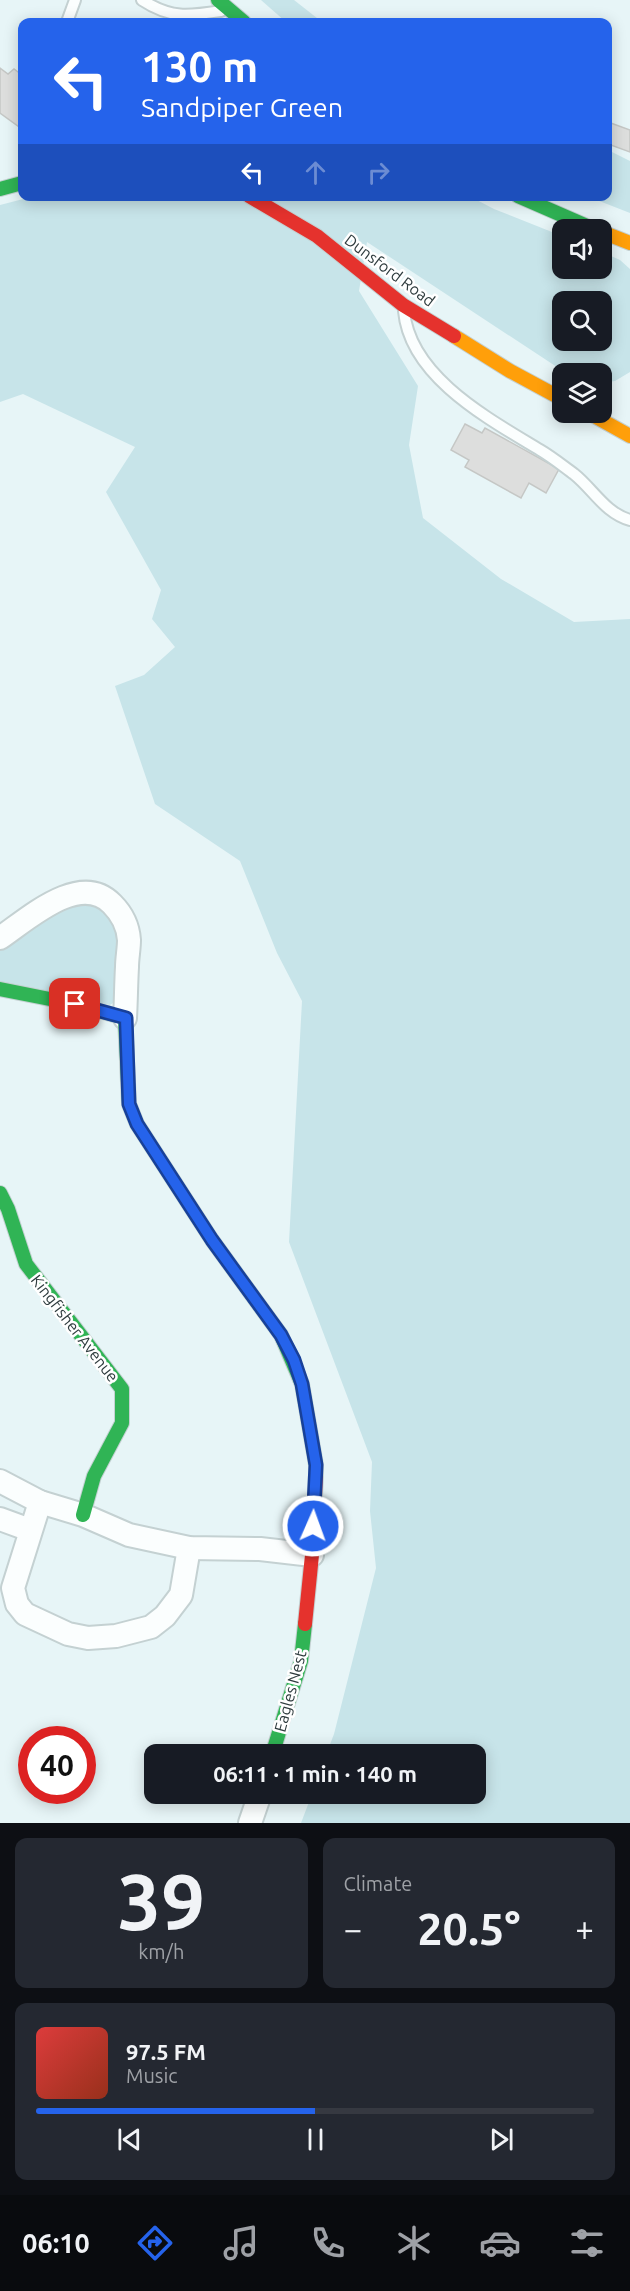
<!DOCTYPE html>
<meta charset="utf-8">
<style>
body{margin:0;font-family:Ubuntu,sans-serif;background:#242831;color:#f1f3f6;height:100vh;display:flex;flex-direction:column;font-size:22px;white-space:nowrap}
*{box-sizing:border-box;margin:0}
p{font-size:20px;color:#9ea1a6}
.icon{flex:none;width:33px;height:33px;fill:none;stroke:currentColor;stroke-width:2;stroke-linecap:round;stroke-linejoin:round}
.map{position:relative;height:1823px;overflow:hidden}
.drawer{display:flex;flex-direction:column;gap:15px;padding:15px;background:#0d0f14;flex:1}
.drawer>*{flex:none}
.top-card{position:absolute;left:18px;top:18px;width:594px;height:183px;border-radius:12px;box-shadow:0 3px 15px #0003;background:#2563eb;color:#fff;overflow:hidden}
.buttons{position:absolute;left:552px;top:219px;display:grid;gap:12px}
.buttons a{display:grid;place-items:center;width:60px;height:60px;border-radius:12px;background:#171b24;box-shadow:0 3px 15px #0003;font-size:30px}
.speed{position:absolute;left:18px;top:1726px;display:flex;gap:12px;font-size:30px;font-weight:700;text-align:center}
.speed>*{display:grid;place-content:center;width:78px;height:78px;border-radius:50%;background:#171b24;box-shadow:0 3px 15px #0003;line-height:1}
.speed .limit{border:9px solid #d22;background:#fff;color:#111}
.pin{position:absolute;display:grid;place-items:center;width:51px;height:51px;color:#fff;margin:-26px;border-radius:12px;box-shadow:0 3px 9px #0006}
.me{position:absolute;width:66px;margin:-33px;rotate:2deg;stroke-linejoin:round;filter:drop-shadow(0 0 4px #0008)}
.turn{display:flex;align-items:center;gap:21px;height:126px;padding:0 24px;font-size:27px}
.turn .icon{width:78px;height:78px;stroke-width:2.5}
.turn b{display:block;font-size:42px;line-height:51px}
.lanes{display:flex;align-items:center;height:57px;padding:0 24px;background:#0003;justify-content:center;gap:30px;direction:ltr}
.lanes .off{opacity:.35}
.big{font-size:45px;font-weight:700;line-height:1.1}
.drawer .tile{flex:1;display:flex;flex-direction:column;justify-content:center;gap:9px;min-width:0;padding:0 21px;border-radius:12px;background:#242831}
.drawer .dial{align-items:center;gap:0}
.dial b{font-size:78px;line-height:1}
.song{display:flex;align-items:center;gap:18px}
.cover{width:72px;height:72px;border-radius:9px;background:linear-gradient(135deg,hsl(0 70% 55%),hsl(10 70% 35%))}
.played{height:6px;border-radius:3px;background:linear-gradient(90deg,#2563eb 50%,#363941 50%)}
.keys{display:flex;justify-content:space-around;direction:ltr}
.heat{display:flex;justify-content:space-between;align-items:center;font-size:33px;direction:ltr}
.drawer .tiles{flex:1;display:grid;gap:15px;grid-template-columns:1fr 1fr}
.tile:last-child{grid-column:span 2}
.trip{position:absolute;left:144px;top:1744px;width:342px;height:60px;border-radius:12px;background:#171b24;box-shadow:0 3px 15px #0003;font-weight:700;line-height:60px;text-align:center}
.menu{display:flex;height:96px;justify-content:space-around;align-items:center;background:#090b0e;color:#9ea1a6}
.menu .icon{width:42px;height:42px}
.menu .active{color:#2563eb}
.menu b{font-size:27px;color:#f1f3f6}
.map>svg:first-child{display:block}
</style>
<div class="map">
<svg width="630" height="1823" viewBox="0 0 630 1823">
<rect width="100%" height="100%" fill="#e7f5f7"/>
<g fill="#c7e4e9" fill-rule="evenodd">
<path d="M261,0h33l28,22h-36z"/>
<path d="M608,150l22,11v52l-41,-16 19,-1z"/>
<path d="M31,197h440l23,12 68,27v32h40v-16l18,8 10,9v103l-15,9 -13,2v-9l-36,-1 -199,-131 -8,49 59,95 -9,59 14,73 78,61 73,43 56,-3v1204h-329l11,-29h164v-39h-150l8,-21 42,-166 -6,-57 2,-49 -83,-220 13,-241 -25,-48 -37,-92 -85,-57 -40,-118 29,-11 31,-28 -23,-28 9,-29 -55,-98 29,-45 -112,-53 -23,8v-197zM562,302h40v38h-40z"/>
<path d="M82,902c15,4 27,10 36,25l1,72 -9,6 -110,-22v-32l59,-43z"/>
</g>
<g fill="#dddedd" stroke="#c5c7c5" stroke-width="1.5">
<path d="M0,68l8,6 6,-5 8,6v54l-22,-16z"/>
<path d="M608,122l22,8v22l-22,-8z"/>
<path d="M465,424l17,9 3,-5 74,41 -13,24 -17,-10 -8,15 -56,-31 4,-7 -18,-10z"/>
</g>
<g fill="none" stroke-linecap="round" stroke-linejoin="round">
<g stroke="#c4d1d2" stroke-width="14">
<g id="lane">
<path d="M142,0c29,19 47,16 79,11"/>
<path d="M67,22l8,-22"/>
<path d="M404,311c6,66 85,108 136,139 12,7 23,16 34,24 19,15 31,39 56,46"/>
</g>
</g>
<g stroke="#c4d1d2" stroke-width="26">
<g id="street">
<path d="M0,938c28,-19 80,-67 112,-34 10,10 16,21 17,36 0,9 -2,18 -2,27 -1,17 -1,34 -2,51"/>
<path d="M0,1481l40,21 43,13 46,20 60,13 71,1 52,6"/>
<path d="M40,1502l-27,86 4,16 8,10 43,20 20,4 28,-2 35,-9 14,-11 16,-21 8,-47"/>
<path d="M0,1519l30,11"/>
<path d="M250,1823l10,-29"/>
</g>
</g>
<g stroke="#c4d1d2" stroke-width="16">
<g id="fast">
<path d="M218,0l26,22"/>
<path d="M0,189l22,-6"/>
<path d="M518,196l78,34"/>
<path d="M0,989l75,15 50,14 4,86 8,20 75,116 69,95 21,49 14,81v10"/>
<path d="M0,1193l8,16 18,55 96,125v34l-28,53 -11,39"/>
<path d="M272,1755l29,-94 4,-37"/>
</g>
</g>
<g stroke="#c4d1d2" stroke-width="16">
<g id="slow">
<path d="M602,232l28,11"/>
<path d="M454,336l56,35 52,28"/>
<path d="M587,412l43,24"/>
</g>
</g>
<g stroke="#c4d1d2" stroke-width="16">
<g id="jam">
<path d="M249,196l68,40 86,69 51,31"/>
<path d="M305,1624l7,-69 4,-80"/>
</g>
</g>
<use href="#lane" stroke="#fbfefe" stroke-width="10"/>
<use href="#street" stroke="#fbfefe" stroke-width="22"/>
<use href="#fast" stroke="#30b455" stroke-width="14"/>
<use href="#slow" stroke="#ff9f0a" stroke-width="14"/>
<use href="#jam" stroke="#e5322d" stroke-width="14"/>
</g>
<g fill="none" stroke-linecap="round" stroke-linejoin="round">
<g stroke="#184099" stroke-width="15">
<path id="route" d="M75,1004l51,14 3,86 8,20 75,116 69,95 13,25 8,24 14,81 -3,61"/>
</g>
<use href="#route" stroke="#2563eb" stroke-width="10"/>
</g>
<g text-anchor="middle" stroke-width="5" stroke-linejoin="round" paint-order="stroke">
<g font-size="16" fill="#2f3c3e" stroke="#fff">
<text transform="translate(390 270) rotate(37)" y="6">Dunsford Road</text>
<text transform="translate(75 1328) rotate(52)" y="6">Kingfisher Avenue</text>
<text transform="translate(290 1691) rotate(-75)" y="6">Eagles Nest</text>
</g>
</g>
</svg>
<div class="buttons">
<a><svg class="icon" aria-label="sound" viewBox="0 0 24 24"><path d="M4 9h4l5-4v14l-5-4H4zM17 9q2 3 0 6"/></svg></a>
<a><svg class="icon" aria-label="search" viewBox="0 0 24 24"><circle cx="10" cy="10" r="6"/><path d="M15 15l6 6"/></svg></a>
<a><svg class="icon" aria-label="layers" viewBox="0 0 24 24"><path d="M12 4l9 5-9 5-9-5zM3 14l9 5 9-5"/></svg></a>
</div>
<div class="speed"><div class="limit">40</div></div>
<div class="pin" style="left:75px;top:1004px;background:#d93025"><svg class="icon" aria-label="arrive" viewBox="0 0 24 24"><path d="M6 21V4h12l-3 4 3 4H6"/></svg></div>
<svg class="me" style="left:313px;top:1526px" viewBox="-20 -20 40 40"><circle r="17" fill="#2563eb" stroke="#fff" stroke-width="3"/><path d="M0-11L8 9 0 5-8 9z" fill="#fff"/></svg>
<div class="trip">06:11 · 1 min · 140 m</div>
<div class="top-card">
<div class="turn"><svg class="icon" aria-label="left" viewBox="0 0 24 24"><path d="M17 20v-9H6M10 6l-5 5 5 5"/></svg><div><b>130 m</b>Sandpiper Green</div></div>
<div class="lanes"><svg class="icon" aria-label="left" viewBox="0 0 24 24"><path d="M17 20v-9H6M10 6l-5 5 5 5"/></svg><svg class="icon off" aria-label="ahead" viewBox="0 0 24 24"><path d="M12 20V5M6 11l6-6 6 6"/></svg><svg class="icon off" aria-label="right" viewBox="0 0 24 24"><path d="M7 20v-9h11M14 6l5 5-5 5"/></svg></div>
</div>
</div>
<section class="drawer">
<div class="tiles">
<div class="tile dial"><b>39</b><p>km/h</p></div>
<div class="tile"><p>Climate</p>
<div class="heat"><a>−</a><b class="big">20.5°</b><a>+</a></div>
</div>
<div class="tile">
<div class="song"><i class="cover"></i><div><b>97.5 FM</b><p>Music</p></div></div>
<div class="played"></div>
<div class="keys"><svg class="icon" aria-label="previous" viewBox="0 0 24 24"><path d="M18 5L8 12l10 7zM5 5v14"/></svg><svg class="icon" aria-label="pause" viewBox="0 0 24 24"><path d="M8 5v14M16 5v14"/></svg><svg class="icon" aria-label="next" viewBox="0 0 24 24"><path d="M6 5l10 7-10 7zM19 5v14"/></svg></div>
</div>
</div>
</section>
<nav class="menu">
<b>06:10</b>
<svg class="icon active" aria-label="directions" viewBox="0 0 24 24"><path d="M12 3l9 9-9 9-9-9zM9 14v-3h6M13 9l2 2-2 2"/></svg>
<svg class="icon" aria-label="music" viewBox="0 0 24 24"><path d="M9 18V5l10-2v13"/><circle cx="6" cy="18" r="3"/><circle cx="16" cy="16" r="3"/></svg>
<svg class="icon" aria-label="phone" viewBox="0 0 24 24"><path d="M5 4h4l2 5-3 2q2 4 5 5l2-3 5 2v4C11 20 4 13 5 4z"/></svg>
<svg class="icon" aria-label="climate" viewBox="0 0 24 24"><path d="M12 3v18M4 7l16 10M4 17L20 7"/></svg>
<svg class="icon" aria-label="car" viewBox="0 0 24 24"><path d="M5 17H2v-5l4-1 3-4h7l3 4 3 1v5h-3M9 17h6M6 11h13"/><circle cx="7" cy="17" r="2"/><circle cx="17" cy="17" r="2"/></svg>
<svg class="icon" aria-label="filters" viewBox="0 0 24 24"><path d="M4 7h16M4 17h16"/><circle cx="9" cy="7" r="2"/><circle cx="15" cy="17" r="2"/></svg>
</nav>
